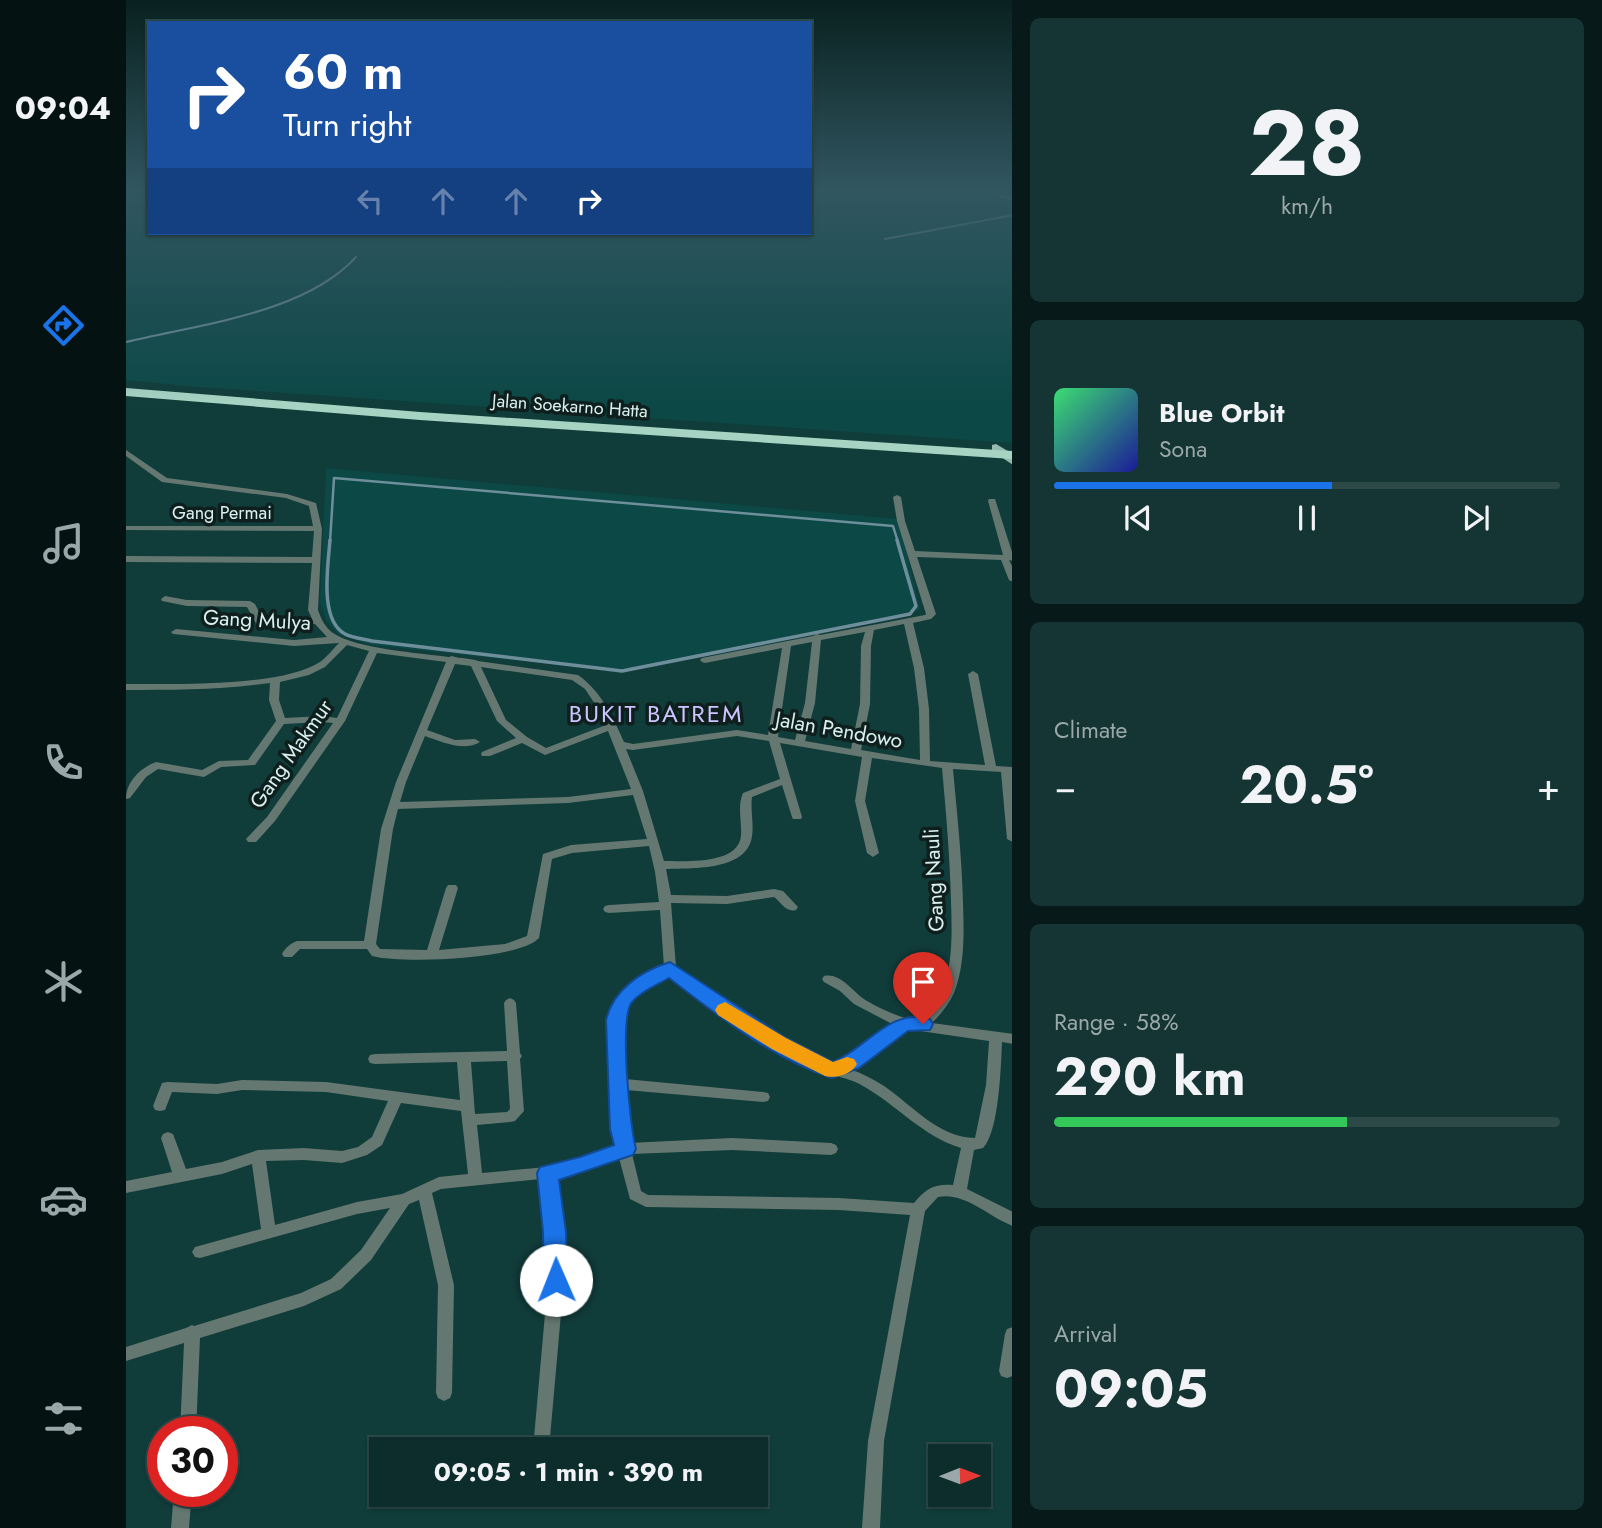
<!DOCTYPE html>
<meta charset="utf-8">
<style>
body{margin:0;font-family:Jost,sans-serif;background:#153534;color:#f1f3f6;height:100vh;display:flex;flex-direction:column;font-size:26px;white-space:nowrap}
*{box-sizing:border-box;margin:0}
p{font-size:23px;color:#9aa8a9}
.icon{flex:none;width:38px;height:38px;fill:none;stroke:currentColor;stroke-width:2;stroke-linecap:round;stroke-linejoin:round}
.map{position:relative;flex:1;overflow:hidden}
.sheet{display:flex;flex-direction:column;gap:18px;padding:18px;background:#071918;width:590px}
.sheet>*{flex:none}
.top-card{position:absolute;left:21px;top:21px;width:665px;height:214px;border-radius:0px;box-shadow:0 2px 5px #0004,0 0 0 2px #2c4948;background:#1a4fa0;color:#fff;overflow:hidden}
.needle{width:46px;rotate:89deg}
.tools{position:absolute;left:802px;top:1444px;display:grid;gap:14px}
.tools a{display:grid;place-items:center;width:63px;height:63px;border-radius:0px;background:#0c2d2c;box-shadow:0 2px 5px #0004,0 0 0 2px #2c4948;font-size:35px}
.speed{position:absolute;left:21px;top:1416px;display:flex;gap:14px;font-size:35px;font-weight:700;text-align:center}
.speed>*{display:grid;place-content:center;width:91px;height:91px;border-radius:50%;background:#0c2d2c;box-shadow:0 2px 5px #0004,0 0 0 2px #2c4948;line-height:1}
.speed .limit{border:10px solid #d22;background:#fff;color:#111}
.pin{position:absolute;display:grid;place-items:center;width:60px;height:60px;color:#fff;margin:-72px -30px;border-radius:50% 50% 50% 0;rotate:-45deg;box-shadow:0 0 7px #0007}
.pin .icon{rotate:45deg}
.me{position:absolute;width:77px;margin:-38px;rotate:359deg;stroke-linejoin:round;filter:drop-shadow(0 0 5px #0008)}
.turn{display:flex;align-items:center;gap:24px;height:147px;padding:0 21px;font-size:32px}
.turn .icon{width:91px;height:91px;stroke-width:2.5}
.turn b{display:block;font-size:49px;line-height:60px}
.lanes{display:flex;align-items:center;height:66px;padding:0 21px;background:#0003;justify-content:center;gap:35px;direction:ltr}
.lanes .off{opacity:.35}
.big{font-size:52px;font-weight:700;line-height:1.1}
.sheet .tile{flex:1;display:flex;flex-direction:column;justify-content:center;gap:10px;min-width:0;padding:0 24px;border-radius:10px;background:#153534}
.sheet .dial{align-items:center;gap:0}
.dial b{font-size:91px;line-height:1}
.song{display:flex;align-items:center;gap:21px}
.cover{width:84px;height:84px;border-radius:10px;background:linear-gradient(135deg,hsl(140 70% 55%),hsl(240 70% 35%))}
.played{height:7px;border-radius:4px;background:linear-gradient(90deg,#1a73e8 55%,#2c4948 55%)}
.keys{display:flex;justify-content:space-around;direction:ltr}
.heat{display:flex;justify-content:space-between;align-items:center;font-size:38px;direction:ltr}
.charge{height:10px;border-radius:5px;background:linear-gradient(90deg,#34c759 58%,#2c4948 0)}
.trip{position:absolute;left:243px;top:1437px;width:399px;height:70px;border-radius:0px;background:#0c2d2c;box-shadow:0 2px 5px #0004,0 0 0 2px #2c4948;font-weight:700;line-height:70px;text-align:center}
main{display:flex;flex:1;min-height:0}
.dock{display:flex;flex-direction:column;width:126px;justify-content:space-around;align-items:center;background:#051212;color:#9aa8a9}
.dock .icon{width:49px;height:49px}
.dock .current{color:#1a73e8}
.dock b{font-size:32px;color:#f1f3f6}
.map>svg:first-child{display:block}
</style>
<main>
<nav class="dock">
<b>09:04</b>
<svg class="icon current" aria-label="directions" viewBox="0 0 24 24"><path d="M12 3l9 9-9 9-9-9zM9 14v-3h6M13 9l2 2-2 2"/></svg>
<svg class="icon" aria-label="music" viewBox="0 0 24 24"><path d="M9 18V5l10-2v13"/><circle cx="6" cy="18" r="3"/><circle cx="16" cy="16" r="3"/></svg>
<svg class="icon" aria-label="phone" viewBox="0 0 24 24"><path d="M5 4h4l2 5-3 2q2 4 5 5l2-3 5 2v4C11 20 4 13 5 4z"/></svg>
<svg class="icon" aria-label="climate" viewBox="0 0 24 24"><path d="M12 3v18M4 7l16 10M4 17L20 7"/></svg>
<svg class="icon" aria-label="car" viewBox="0 0 24 24"><path d="M5 17H2v-5l4-1 3-4h7l3 4 3 1v5h-3M9 17h6M6 11h13"/><circle cx="7" cy="17" r="2"/><circle cx="17" cy="17" r="2"/></svg>
<svg class="icon" aria-label="filters" viewBox="0 0 24 24"><path d="M4 7h16M4 17h16"/><circle cx="9" cy="7" r="2"/><circle cx="15" cy="17" r="2"/></svg>
</nav>
<div class="map">
<svg width="887" height="1528" viewBox="0 0 887 1528">
<rect width="100%" height="100%" fill="#103c3a"/>
<g fill="#0c4846">
<path d="M0,189h23v44h661v-44h202v254l-813,-56 -73,-7z"/>
<path d="M200,468l573,51 21,91 -288,59 -45,-1 -216,-23 -33,-11 -11,-12 -7,-19z"/>
</g>
<g fill="none" stroke-linecap="round" stroke-linejoin="round">
<g stroke="#6e8e9b" stroke-width="2">
<path d="M868,189l6,7 13,4"/>
<path d="M759,239l128,-24"/>
<path d="M0,342c73,-18 178,-28 230,-85"/>
</g>
<path stroke="#6e8e9b" stroke-width="2.5" d="M204,542l4,-64 559,48 5,16"/>
<path stroke="#6e8e9b" stroke-width="3.5" d="M204,540c-2,26 -11,80 15,94 7,4 19,5 27,7l250,30 288,-57 6,-8 -19,-66"/>
<g fill="#657771" fill-rule="evenodd">
<path d="M0,450l41,28 120,16 29,9 6,26 -4,81c3,9 7,17 15,23 23,16 87,20 116,24l3,-1c8,3 20,2 26,5l100,14c23,16 35,42 46,67l9,2 104,-14 31,5 14,-87 -77,15 -3,-1 -2,-2 2,-2 111,-22 4,-2 3,1 105,-20 1,-1 -29,-93 -4,-24 4,-2 4,2 4,24 10,30 88,4 -15,-54 1,-2h6l18,56v6l-4,-1 4,8v14l-4,-2 -8,-20 -84,-3 19,57 -5,5 -18,4 11,45 5,41 1,52 55,4 -17,-91 5,-3 5,3 18,92 17,1v75l-6,-3 -6,-67 -48,-3c4,45 9,89 10,134 1,29 2,62 -9,90 -5,11 -13,21 -22,30l81,11v10l-11,-2c-1,24 -3,90 -19,106l-9,2 -7,39 46,23v14c-25,-9 -47,-34 -75,-29l-13,14 -41,230 -4,87h-18l6,-87 42,-226 -71,-5 -193,-3 -16,-8 -11,-41 -37,14 -27,5 6,55 3,48 -15,169h-16l15,-169 -1,-48 -6,-53 -100,10 -9,4 22,92 -2,108 -2,5 -6,3 -6,-3 -2,-5 2,-108 -19,-85 -10,4 -38,56 -30,29 -37,17 -104,32 -4,94h-16l4,-89 -58,18v-14l60,-19 6,-3 2,1 107,-33 30,-14 30,-29 29,-42 -33,6 -157,44 -5,-1 -3,-5 3,-5 66,-18 -9,-65 -30,10 -96,19v-12l46,-9 -11,-34 2,-4 5,-2 5,2 13,35 36,-7 36,-12 46,-2 38,3 16,-4 14,-10 16,-36 -62,-9 -84,-2 -25,4 -45,-2 -7,18 -5,1 -5,-1 -2,-4 9,-23 5,-1 50,2 25,-4 84,2 134,18 -3,-38 -82,2 -5,-1 -2,-4 2,-4 5,-1 132,-3 -3,-48 2,-3 4,-2 4,2 2,3 4,50 2,3 -2,3 4,52 -9,10 -5,1 -33,3 5,48 65,-6 34,-7 35,-13 -2,-9 -4,-118c9,-30 28,-39 54,-53l-4,-57 -51,3 -4,-1 -2,-3 2,-3 4,-1 50,-3 -4,-30 -6,-26 -77,7 -20,6 -13,79c-20,22 -138,26 -167,18l-5,-7h-67l-8,8h-8l-2,-3c3,-6 9,-11 15,-13h67l17,-112 15,-47 50,-120 -69,-9 -32,68 -70,100 -19,21h-8l-2,-3 21,-22 66,-94 -11,-1 -38,2 -29,41 -34,2 -17,10 -46,-8 -12,8 -16,21 -4,1c0,-17 14,-31 30,-37l46,8 17,-9 29,-1 28,-39 -7,-21 1,-17c-48,7 -96,7 -144,7v-6c47,0 156,3 194,-22 7,-5 13,-13 19,-19l-45,3 -121,-12 -2,-2 5,-3 118,11 33,-3 -12,-13 -57,3 -11,-20 -60,-1 -25,-5 -1,-2 4,-3 22,4 63,1 5,3 9,18 48,-3 -4,-9 4,-47 -186,-1v-6l186,1 2,-26 -188,-1v-4h187l-4,-20 -23,-8 -124,-16 -36,-26zM778,624l10,44 5,41 1,51 -59,-10 9,-46 1,-58 3,-16zM739,632l-4,14 -1,58 -9,45 -46,-8 10,-38 6,-63zM686,642l-7,61 -10,37 -17,-3 13,-91zM221,645l22,6 -32,67 -15,-2 -37,2 -6,-18 1,-18 29,-7 16,-8zM329,664l16,2 26,55 19,17 -34,14 -1,2 1,2h8l32,-13 23,12 63,-24 23,58 -63,8 -168,5 6,-20 19,-46c17,6 39,16 55,6l-5,-3 -20,1 -28,-10zM355,667l91,13 13,9 12,18 9,18 -60,23 -19,-11 -21,-17zM611,736l32,5 11,38 -37,14c-6,14 -1,28 -2,43 -3,29 -56,25 -77,25l-21,-70 -17,-42 7,1zM654,743l82,14 -7,44 12,52 6,4 6,-4 -14,-52 7,-43 70,10c4,45 8,89 9,134 1,30 2,62 -9,90 -5,12 -15,21 -24,29 -16,-2 -43,-14 -57,-24 -11,-9 -22,-24 -37,-21l-2,3 2,3 16,9 14,13 40,21 -47,33 -12,5c-59,-20 -110,-59 -159,-96l-5,-64 56,1 47,-7c7,5 12,16 22,13l2,-3 -15,-16 -9,-2 -47,7 -56,-1 -5,-26c24,-1 76,2 85,-28 4,-14 -1,-30 1,-44l30,-12 10,32 1,2h8l1,-2zM507,795l14,44 -76,6 -28,9 -16,82 -22,8 -66,6 19,-62 -2,-3h-8l-2,3 -19,62 -47,-1 -4,-5 17,-115 5,-20 170,-6zM543,975c49,37 99,76 157,96l1,3c13,3 24,5 36,12 34,19 59,50 98,62l-8,37c-18,-2 -28,4 -39,18l-75,-5 -191,-3 -7,-4 -9,-37 100,-4 99,5 5,-2 2,-4 -2,-4 -5,-2 -99,-5 -103,5 -3,-53 137,12 5,-1 2,-4 -2,-4 -5,-1 -138,-13c-3,-61 -14,-71 44,-104zM780,1029l83,12 -3,44 -11,53c-36,0 -63,-33 -91,-52 -11,-7 -22,-13 -35,-17l8,-3zM381,1061l3,48 -3,3 -32,2 -4,-52zM275,1103l60,8 7,63 -29,3 -37,17 -45,8 -82,23 -9,-64 38,-1 38,3 25,-8 15,-10z"/>
<path d="M887,1327v49l-6,2 -6,-2 -2,-5 6,-37 2,-5z"/>
<path d="M48,1491h18l-3,37h-18z"/>
</g>
<path fill="#95b9ac" fill-rule="evenodd" d="M870,444l17,10v11l-21,-14v-6z"/>
<path fill="#a7d3c3" fill-rule="evenodd" d="M0,388l294,24 593,39v8l-593,-39 -294,-24z"/>
</g>
<linearGradient id="sky" x2="0" y2="1"><stop stop-color="#092120"/><stop offset="0.47" stop-color="#315660"/><stop offset="1" stop-color="#315660" stop-opacity="0"/></linearGradient>
<rect width="887" height="403" fill="url(#sky)"/>
<path fill="#1a73e8" stroke="#114b97" stroke-width="2" d="M544,962l116,76 47,24c34,-14 57,-55 97,-43l3,5 -3,6 -22,1 -49,37 -27,10c-59,-19 -114,-62 -163,-100 -12,7 -28,13 -37,24 -13,15 -2,125 4,147l-3,6 -74,25 7,52 2,48 -4,7 -8,3 -8,-3 -4,-7 -1,-48 -6,-59 3,-6 40,-10 34,-12 -4,-16 -4,-109c7,-30 35,-49 64,-58z"/>
<path fill="#f59e0b" d="M599,1002l61,36 47,24 14,-5 7,2 3,5c-5,10 -21,15 -32,12l-53,-27 -54,-34 -3,-5 3,-5z"/>
<g text-anchor="middle" stroke-width="7" stroke-linejoin="round" paint-order="stroke">
<g font-size="18" fill="#dbf1ef" stroke="#0e1f1e">
<text transform="translate(444 406) rotate(4)" y="6">Jalan Soekarno Hatta</text>
<text x="96" y="519">Gang Permai</text>
</g>
<g font-size="21" fill="#dbf1ef" stroke="#0e1f1e">
<text transform="translate(131 620) rotate(3)" y="7">Gang Mulya</text>
<text transform="translate(713 730) rotate(10)" y="7">Jalan Pendowo</text>
<text transform="translate(165 754) rotate(-55)" y="7">Gang Makmur</text>
<text transform="translate(808 880) rotate(-93)" y="7">Gang Nauli</text>
</g>
<g font-size="24" letter-spacing="2" fill="#cdc5ff" stroke="#0e1f1e">
<text x="530" y="722">BUKIT BATREM</text>
</g>
</g>
</svg>
<div class="tools">
<a><svg class="needle" viewBox="-14 -14 28 28"><path d="M0-13l5 13h-10z" fill="#e53935"/><path d="M0 13l5-13h-10z" fill="#9aa8a9"/></svg></a>
</div>
<div class="speed"><div class="limit">30</div></div>
<div class="pin" style="left:797px;top:1024px;background:#d93025"><svg class="icon" aria-label="arrive" viewBox="0 0 24 24"><path d="M6 21V4h12l-3 4 3 4H6"/></svg></div>
<svg class="me" style="left:430px;top:1280px" viewBox="-20 -20 40 40"><circle r="19" fill="#fff"/><path d="M0-13L10 11 0 6-10 11z" fill="#1a73e8"/></svg>
<div class="trip">09:05 · 1 min · 390 m</div>
<div class="top-card">
<div class="turn"><svg class="icon" aria-label="right" viewBox="0 0 24 24"><path d="M7 20v-9h11M14 6l5 5-5 5"/></svg><div><b>60 m</b>Turn right</div></div>
<div class="lanes"><svg class="icon off" aria-label="left" viewBox="0 0 24 24"><path d="M17 20v-9H6M10 6l-5 5 5 5"/></svg><svg class="icon off" aria-label="ahead" viewBox="0 0 24 24"><path d="M12 20V5M6 11l6-6 6 6"/></svg><svg class="icon off" aria-label="ahead" viewBox="0 0 24 24"><path d="M12 20V5M6 11l6-6 6 6"/></svg><svg class="icon" aria-label="right" viewBox="0 0 24 24"><path d="M7 20v-9h11M14 6l5 5-5 5"/></svg></div>
</div>
</div>
<section class="sheet">
<div class="tile dial"><b>28</b><p>km/h</p></div>
<div class="tile">
<div class="song"><i class="cover"></i><div><b>Blue Orbit</b><p>Sona</p></div></div>
<div class="played"></div>
<div class="keys"><svg class="icon" aria-label="previous" viewBox="0 0 24 24"><path d="M18 5L8 12l10 7zM5 5v14"/></svg><svg class="icon" aria-label="pause" viewBox="0 0 24 24"><path d="M8 5v14M16 5v14"/></svg><svg class="icon" aria-label="next" viewBox="0 0 24 24"><path d="M6 5l10 7-10 7zM19 5v14"/></svg></div>
</div>
<div class="tile"><p>Climate</p>
<div class="heat"><a>−</a><b class="big">20.5°</b><a>+</a></div>
</div>
<div class="tile"><p>Range · 58%</p><b class="big">290 km</b><div class="charge"></div></div>
<div class="tile"><p>Arrival</p><b class="big">09:05</b></div>
</section>
</main>
